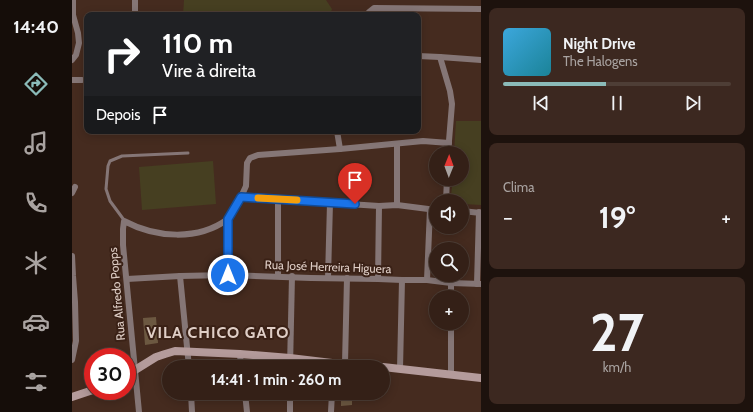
<!DOCTYPE html>
<html lang="pt">
<meta charset="utf-8">
<style>
body{margin:0;font-family:Cabin,sans-serif;background:#3c2820;color:#f1f3f6;height:100vh;display:flex;flex-direction:column;font-size:15px;white-space:nowrap}
*{box-sizing:border-box;margin:0}
p{font-size:13px;color:#a9a3a1}
.icon{flex:none;width:22px;height:22px;fill:none;stroke:currentColor;stroke-width:2;stroke-linecap:round;stroke-linejoin:round}
.map{position:relative;flex:1;overflow:hidden}
.drawer{display:flex;flex-direction:column;gap:8px;padding:8px;background:#1d120d;width:272px}
.drawer>*{flex:none}
.banner{position:absolute;left:12px;top:12px;width:337px;height:122px;border-radius:8px;box-shadow:0 2px 10px #0003,0 0 0 1px #4e3e36;background:#202124;color:#fff;overflow:hidden}
.needle{width:26px;rotate:1deg}
.tools{position:absolute;left:357px;top:146px;display:grid;gap:8px}
.tools a{display:grid;place-items:center;width:40px;height:40px;border-radius:50%;background:#342017;box-shadow:0 2px 10px #0003,0 0 0 1px #4e3e36;font-size:20px}
.speed{position:absolute;left:12px;top:348px;display:flex;gap:8px;font-size:20px;font-weight:700;text-align:center}
.speed>*{display:grid;place-content:center;width:52px;height:52px;border-radius:50%;background:#342017;box-shadow:0 2px 10px #0003,0 0 0 1px #4e3e36;line-height:1}
.speed .limit{border:6px solid #d22;background:#fff;color:#111}
.pin{position:absolute;display:grid;place-items:center;width:34px;height:34px;color:#fff;margin:-41px -17px;border-radius:50% 50% 50% 0;rotate:-45deg;box-shadow:0 0 4px #0007}
.pin .icon{rotate:45deg}
.me{position:absolute;width:44px;margin:-22px;rotate:0deg;stroke-linejoin:round;filter:drop-shadow(0 0 3px #0008)}
.turn{display:flex;align-items:center;gap:14px;height:84px;padding:0 12px;font-size:18px}
.turn .icon{width:52px;height:52px;stroke-width:2.5}
.turn b{display:block;font-size:28px;line-height:34px}
.then{display:flex;align-items:center;height:38px;padding:0 12px;background:#0003;gap:8px;font-size:15px}
.big{font-size:30px;font-weight:700;line-height:1.1}
.drawer .card{flex:1;display:flex;flex-direction:column;justify-content:center;gap:6px;min-width:0;padding:0 14px;border-radius:8px;background:#3c2820}
.drawer .dial{align-items:center;gap:0}
.dial b{font-size:52px;line-height:1}
.song{display:flex;align-items:center;gap:12px}
.cover{width:48px;height:48px;border-radius:6px;background:linear-gradient(135deg,hsl(200 70% 55%),hsl(190 70% 35%))}
.played{height:4px;border-radius:2px;background:linear-gradient(90deg,#8bbbb9 45%,#4e3e36 45%)}
.keys{display:flex;justify-content:space-around;direction:ltr}
.heat{display:flex;justify-content:space-between;align-items:center;font-size:22px;direction:ltr}
.trip{position:absolute;left:90px;top:360px;width:228px;height:40px;border-radius:20px;background:#342017;box-shadow:0 2px 10px #0003,0 0 0 1px #4e3e36;font-weight:700;line-height:40px;text-align:center}
main{display:flex;flex:1;min-height:0}
.menu{display:flex;flex-direction:column;width:72px;justify-content:space-around;align-items:center;background:#150d09;color:#a9a3a1}
.menu .icon{width:28px;height:28px}
.menu .selected{color:#8bbbb9}
.menu b{font-size:18px;color:#f1f3f6}
.map>svg:first-child{display:block}
</style>
<main>
<nav class="menu">
<b>14:40</b>
<svg class="icon selected" aria-label="directions" viewBox="0 0 24 24"><path d="M12 3l9 9-9 9-9-9zM9 14v-3h6M13 9l2 2-2 2"/></svg>
<svg class="icon" aria-label="music" viewBox="0 0 24 24"><path d="M9 18V5l10-2v13"/><circle cx="6" cy="18" r="3"/><circle cx="16" cy="16" r="3"/></svg>
<svg class="icon" aria-label="phone" viewBox="0 0 24 24"><path d="M5 4h4l2 5-3 2q2 4 5 5l2-3 5 2v4C11 20 4 13 5 4z"/></svg>
<svg class="icon" aria-label="climate" viewBox="0 0 24 24"><path d="M12 3v18M4 7l16 10M4 17L20 7"/></svg>
<svg class="icon" aria-label="car" viewBox="0 0 24 24"><path d="M5 17H2v-5l4-1 3-4h7l3 4 3 1v5h-3M9 17h6M6 11h13"/><circle cx="7" cy="17" r="2"/><circle cx="17" cy="17" r="2"/></svg>
<svg class="icon" aria-label="filters" viewBox="0 0 24 24"><path d="M4 7h16M4 17h16"/><circle cx="9" cy="7" r="2"/><circle cx="15" cy="17" r="2"/></svg>
</nav>
<div class="map">
<svg width="409" height="412" viewBox="0 0 409 412">
<rect width="100%" height="100%" fill="#452b1f"/>
<g fill="#463f21">
<path d="M112,0h142l6,9 -2,6h-147z"/>
<path d="M384,121h25v84l-18,-1 -1,-1v-2h-7l-4,-6 2,-16h9v-26h-8z"/>
<path d="M141,161l3,43 -74,6 -3,-43z"/>
</g>
<g fill="#6c5841">
<path d="M84,317l2,26 -13,2 -2,-27z"/>
<path d="M269,393h11v12l-11,1z"/>
</g>
<g fill="none" stroke-linecap="round" stroke-linejoin="round">
<path stroke="#857676" stroke-width="3" d="M52,220l-14,-19 -4,-12 2,-23 2,-5 12,-5 66,-3"/>
<g stroke="#857676" stroke-width="6">
<path d="M63,0v15"/>
<path d="M296,15l1,-3 5,-4 107,1"/>
<path d="M346,56l22,1 41,3"/>
<path d="M368,57l10,34 2,13 -4,49"/>
<path d="M0,60l4,-5 3,-12 -1,-10 -5,-18v-15"/>
<path d="M0,80h10"/>
<path d="M265,131l3,18"/>
<path d="M0,193l3,-6"/>
<path d="M169,197l138,9 18,-1 39,5"/>
<path d="M206,199v77"/>
<path d="M374,201l1,-22"/>
<path d="M325,205v-61"/>
<path d="M390,211l19,2"/>
<path d="M0,256l1,20 2,26 1,39 -4,19"/>
<path d="M156,275v-56l13,-22 5,-11 1,-23 3,-5 8,-3 82,-6 83,-8 26,2"/>
<path d="M108,276l9,91"/>
<path d="M256,278l2,-75"/>
<path d="M55,279l53,-3 48,-1 83,3 67,1 24,1h25l24,3 30,1"/>
<path d="M306,279l1,-73"/>
<path d="M355,280l3,-71"/>
<path d="M379,283v14"/>
<path d="M405,284l2,-72"/>
<path d="M379,323v52"/>
<path d="M168,354l1,13"/>
<path d="M273,363l2,-85"/>
<path d="M218,367l2,-91"/>
<path d="M328,369l2,-89"/>
<path d="M119,393l1,19"/>
<path d="M173,393l2,19"/>
<path d="M67,412l-16,-167v-16l1,-8c32,17 74,20 104,-2"/>
<path d="M218,412v-19"/>
<path d="M259,412l1,-19"/>
</g>
<g stroke="#b49b9b" stroke-width="8">
<path d="M311,367l98,11"/>
<path d="M55,375l29,-18 9,-3 10,-3 65,3 50,4 42,5h13l34,4"/>
<path d="M0,397l21,-7"/>
</g>
</g>
<g fill="none" stroke-linecap="round" stroke-linejoin="round">
<g stroke="#114b97" stroke-width="10">
<path id="route" d="M156,275v-56l13,-22 114,7"/>
</g>
<use href="#route" stroke="#1a73e8" stroke-width="7"/>
<path stroke="#f59e0b" stroke-width="7" d="M186,198l39,2"/>
</g>
<g text-anchor="middle" stroke-width="4" stroke-linejoin="round" paint-order="stroke">
<g font-size="12" fill="#dfcec6" stroke="#3a2116">
<text transform="translate(256 267) rotate(2)" y="4">Rua José Herreira Higuera</text>
<text transform="translate(45 294) rotate(-95)" y="4">Rua Alfredo Popps</text>
</g>
<g font-size="16" font-weight="bold" letter-spacing="1" fill="#dfcec6" stroke="#3a2116">
<text x="146" y="338">VILA CHICO GATO</text>
</g>
</g>
</svg>
<div class="tools">
<a><svg class="needle" viewBox="-14 -14 28 28"><path d="M0-13l5 13h-10z" fill="#e53935"/><path d="M0 13l5-13h-10z" fill="#a9a3a1"/></svg></a>
<a><svg class="icon" aria-label="sound" viewBox="0 0 24 24"><path d="M4 9h4l5-4v14l-5-4H4zM17 9q2 3 0 6"/></svg></a>
<a><svg class="icon" aria-label="search" viewBox="0 0 24 24"><circle cx="10" cy="10" r="6"/><path d="M15 15l6 6"/></svg></a>
<a>+</a>
</div>
<div class="speed"><div class="limit">30</div></div>
<div class="pin" style="left:283px;top:204px;background:#d93025"><svg class="icon" aria-label="arrive" viewBox="0 0 24 24"><path d="M6 21V4h12l-3 4 3 4H6"/></svg></div>
<svg class="me" style="left:156px;top:275px" viewBox="-20 -20 40 40"><circle r="17" fill="#1a73e8" stroke="#fff" stroke-width="3"/><path d="M0-11L8 9 0 5-8 9z" fill="#fff"/></svg>
<div class="trip">14:41 · 1 min · 260 m</div>
<div class="banner">
<div class="turn"><svg class="icon" aria-label="right" viewBox="0 0 24 24"><path d="M7 20v-9h11M14 6l5 5-5 5"/></svg><div><b>110 m</b>Vire à direita</div></div>
<div class="then">Depois<svg class="icon" aria-label="arrive" viewBox="0 0 24 24"><path d="M6 21V4h12l-3 4 3 4H6"/></svg></div>
</div>
</div>
<section class="drawer">
<div class="card">
<div class="song"><i class="cover"></i><div><b>Night Drive</b><p>The Halogens</p></div></div>
<div class="played"></div>
<div class="keys"><svg class="icon" aria-label="previous" viewBox="0 0 24 24"><path d="M18 5L8 12l10 7zM5 5v14"/></svg><svg class="icon" aria-label="pause" viewBox="0 0 24 24"><path d="M8 5v14M16 5v14"/></svg><svg class="icon" aria-label="next" viewBox="0 0 24 24"><path d="M6 5l10 7-10 7zM19 5v14"/></svg></div>
</div>
<div class="card"><p>Clima</p>
<div class="heat"><a>−</a><b class="big">19°</b><a>+</a></div>
</div>
<div class="card dial"><b>27</b><p>km/h</p></div>
</section>
</main>
